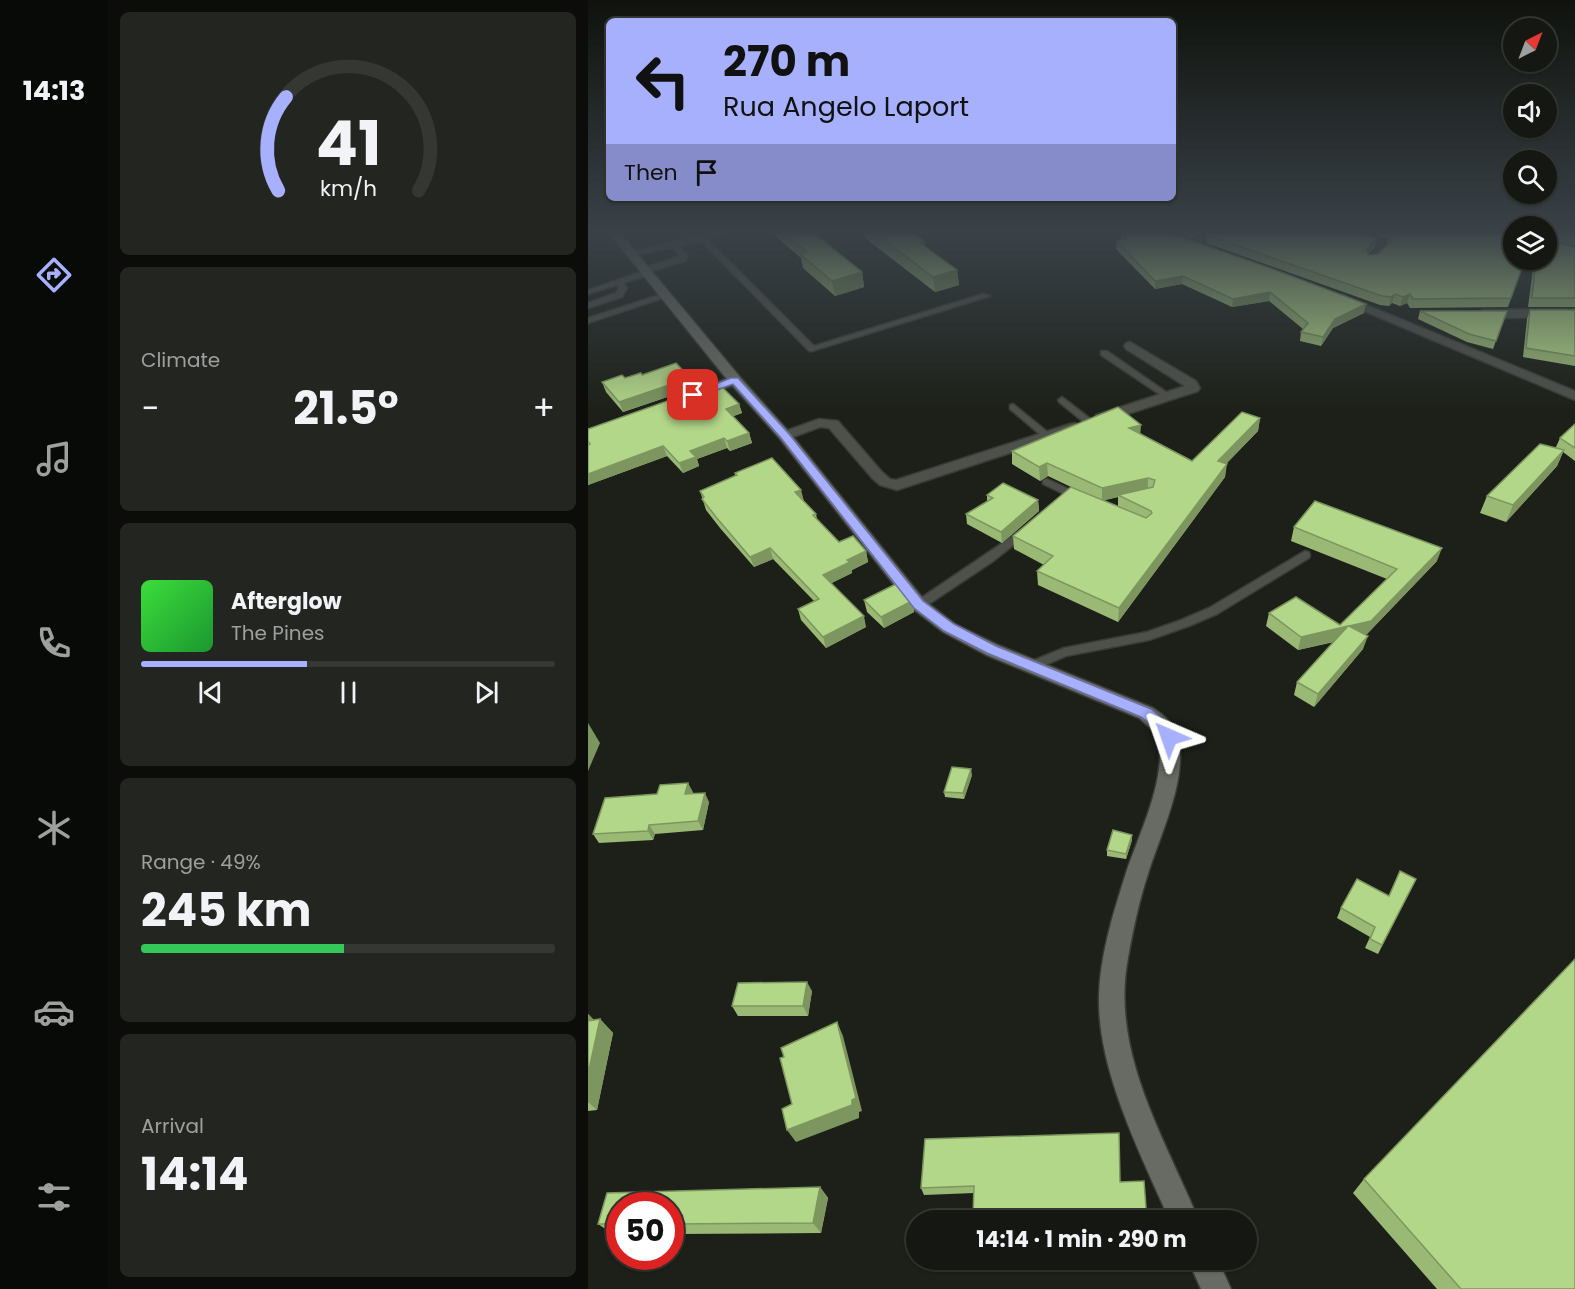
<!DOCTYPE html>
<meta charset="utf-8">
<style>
body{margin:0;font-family:Poppins,sans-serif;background:#222520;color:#f1f3f6;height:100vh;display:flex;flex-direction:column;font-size:22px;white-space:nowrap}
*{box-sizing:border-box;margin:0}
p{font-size:20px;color:#9da09f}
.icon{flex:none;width:33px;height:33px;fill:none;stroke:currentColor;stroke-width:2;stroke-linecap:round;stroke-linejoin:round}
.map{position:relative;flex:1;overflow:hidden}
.side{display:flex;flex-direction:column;gap:12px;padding:12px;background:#0c0d0a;width:480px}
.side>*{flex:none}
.guide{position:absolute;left:18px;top:18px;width:570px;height:183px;border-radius:9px;box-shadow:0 2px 4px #0004,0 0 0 2px #343732;background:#a7b0fc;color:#111;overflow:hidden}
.needle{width:39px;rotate:42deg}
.buttons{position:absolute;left:915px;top:18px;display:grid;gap:12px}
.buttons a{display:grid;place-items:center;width:54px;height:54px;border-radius:50%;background:#151812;box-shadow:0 2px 4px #0004,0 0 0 2px #343732;font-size:30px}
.speed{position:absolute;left:18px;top:1192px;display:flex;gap:12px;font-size:30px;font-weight:700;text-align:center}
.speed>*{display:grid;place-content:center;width:78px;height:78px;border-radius:50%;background:#151812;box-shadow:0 2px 4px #0004,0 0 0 2px #343732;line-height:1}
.speed .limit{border:9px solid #d22;background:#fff;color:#111}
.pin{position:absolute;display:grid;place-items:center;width:51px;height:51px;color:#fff;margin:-26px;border-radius:12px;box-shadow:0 3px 9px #0006}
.me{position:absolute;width:66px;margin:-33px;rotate:317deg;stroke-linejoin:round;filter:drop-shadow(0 0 4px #0008)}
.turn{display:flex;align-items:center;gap:21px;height:126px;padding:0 18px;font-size:27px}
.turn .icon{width:78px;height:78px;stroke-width:2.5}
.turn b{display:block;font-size:42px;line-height:51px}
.then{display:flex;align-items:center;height:57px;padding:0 18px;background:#0003;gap:12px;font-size:22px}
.big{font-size:45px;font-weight:700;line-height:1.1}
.side .tile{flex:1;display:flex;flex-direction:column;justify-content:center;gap:9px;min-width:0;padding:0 21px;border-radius:9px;background:#222520}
.side .dial{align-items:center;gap:0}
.dial svg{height:156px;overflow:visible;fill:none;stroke:#343732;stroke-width:7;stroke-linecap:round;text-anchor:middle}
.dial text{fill:#f1f3f6;stroke:none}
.song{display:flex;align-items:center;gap:18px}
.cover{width:72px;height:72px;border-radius:9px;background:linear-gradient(135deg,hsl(120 70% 55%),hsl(130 70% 35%))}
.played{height:6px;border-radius:3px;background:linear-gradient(90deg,#a7b0fc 40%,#343732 40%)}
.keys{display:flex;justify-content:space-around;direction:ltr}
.heat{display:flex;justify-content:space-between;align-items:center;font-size:33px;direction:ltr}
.charge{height:9px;border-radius:4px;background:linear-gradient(90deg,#34c759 49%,#343732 0)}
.trip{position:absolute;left:318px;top:1210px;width:351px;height:60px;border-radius:30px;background:#151812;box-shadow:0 2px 4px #0004,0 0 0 2px #343732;font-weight:700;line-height:60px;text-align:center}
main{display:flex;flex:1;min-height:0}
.tabs{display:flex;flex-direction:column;width:108px;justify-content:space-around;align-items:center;background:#080a07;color:#9da09f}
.tabs .icon{width:42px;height:42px}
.tabs .selected{color:#a7b0fc}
.tabs b{font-size:27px;color:#f1f3f6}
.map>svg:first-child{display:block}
</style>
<main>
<nav class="tabs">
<b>14:13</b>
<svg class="icon selected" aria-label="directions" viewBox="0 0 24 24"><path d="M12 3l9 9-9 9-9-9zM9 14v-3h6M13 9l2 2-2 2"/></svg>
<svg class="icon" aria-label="music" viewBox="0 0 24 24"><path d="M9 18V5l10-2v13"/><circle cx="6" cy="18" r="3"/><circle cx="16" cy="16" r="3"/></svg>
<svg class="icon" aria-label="phone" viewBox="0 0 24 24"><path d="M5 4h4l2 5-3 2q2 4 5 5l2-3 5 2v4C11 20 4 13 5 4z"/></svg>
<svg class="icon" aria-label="climate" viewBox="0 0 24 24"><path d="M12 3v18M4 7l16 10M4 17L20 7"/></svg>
<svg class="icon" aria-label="car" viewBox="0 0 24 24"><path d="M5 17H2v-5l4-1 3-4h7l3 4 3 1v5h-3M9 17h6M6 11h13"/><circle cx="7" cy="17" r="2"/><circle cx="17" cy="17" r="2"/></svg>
<svg class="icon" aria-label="filters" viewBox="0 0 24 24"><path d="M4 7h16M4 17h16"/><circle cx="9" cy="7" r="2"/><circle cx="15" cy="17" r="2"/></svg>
</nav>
<section class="side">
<div class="tile dial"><svg viewBox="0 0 100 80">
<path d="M14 69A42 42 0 1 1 86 69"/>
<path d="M14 69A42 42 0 0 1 18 21" stroke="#a7b0fc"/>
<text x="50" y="56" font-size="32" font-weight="700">41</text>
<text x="50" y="72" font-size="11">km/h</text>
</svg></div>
<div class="tile"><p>Climate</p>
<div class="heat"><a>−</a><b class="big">21.5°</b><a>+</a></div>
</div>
<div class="tile">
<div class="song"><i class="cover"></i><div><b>Afterglow</b><p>The Pines</p></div></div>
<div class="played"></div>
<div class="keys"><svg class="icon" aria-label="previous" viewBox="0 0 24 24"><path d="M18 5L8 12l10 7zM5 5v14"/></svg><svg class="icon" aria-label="pause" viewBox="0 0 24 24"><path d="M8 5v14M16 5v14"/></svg><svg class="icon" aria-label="next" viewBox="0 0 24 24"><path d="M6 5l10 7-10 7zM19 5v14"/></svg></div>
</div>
<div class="tile"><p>Range · 49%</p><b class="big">245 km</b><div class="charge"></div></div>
<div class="tile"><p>Arrival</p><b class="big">14:14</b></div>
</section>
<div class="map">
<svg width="987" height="1289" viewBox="0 0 987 1289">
<rect width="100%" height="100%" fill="#1c2018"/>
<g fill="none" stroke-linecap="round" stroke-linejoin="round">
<g stroke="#383c34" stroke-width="3">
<g id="lane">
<path d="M125,233h13l-19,6 107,107 169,-52 7,2 -178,55h-3l-108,-110 -22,5 9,10 -3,5 -36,11v3l-26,8 4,5 -5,9 -34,11v-5l28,-10 3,-5 -2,-3 -29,9v-4l53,-18v-3l39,-13 -8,-9 -40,9h-3v-4z"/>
<path d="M74,294l7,2 -81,27v-5z"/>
<path d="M513,351h6l65,45 -4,3 -3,-1 -64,-43z"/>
<path d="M474,397l30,23v4h-6l-27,-22 -1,-2z"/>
<path d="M425,404l37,30v4h-6l-34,-29v-4z"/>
<path d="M459,479l35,16 1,2 -5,3 -4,-1 -31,-15v-4z"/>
<path d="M438,527l4,1 1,2 -1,2 -38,30 -69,46h-8l-2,-3 2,-3z"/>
<path d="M717,551l4,1 1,3 -1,3 -92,56 -28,12 -40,14 -83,16 -35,15 -4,-2 -2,-3 2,-3 37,-15 83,-16 34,-12 28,-12z"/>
</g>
</g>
<g stroke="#383c34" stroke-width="3">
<g id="street">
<path d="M617,233h13l-22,14h-8v-4z"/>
<path d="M751,233h18l29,8 2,8 -13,12h-8l-1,-2 12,-11 -1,-3z"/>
<path d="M754,295l233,96v9l-237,-100v-4z"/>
<path d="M987,309v8l-92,1 -6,-4 6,-4z"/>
<path d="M542,342l66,39 4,7 -2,3 -92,30h-10l-2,-3 2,-3 89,-29 -59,-37 -2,-3 2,-3z"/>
<path d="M147,376l5,1 2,3 -2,3 -60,20 -7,-4 2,-3z"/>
<path d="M231,419l19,2 44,51 8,7 6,1 174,-56 5,-1 7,4 -2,3 -183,60 -17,-5 -8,-7 -43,-50 -9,-1 -35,13 -7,-4 2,-3z"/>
</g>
</g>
<g stroke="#383c34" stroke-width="3">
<g id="secondary">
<path d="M21,233h11l120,144 50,56 135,168 30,23 43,21 155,63c11,7 22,16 25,30 10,41 -18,97 -30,136 -9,27 -15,56 -20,84 -18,94 37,180 71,263h-29c-29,-66 -73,-151 -71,-225 1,-40 14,-82 26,-120 13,-41 43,-97 33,-141l-19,-17 -153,-63 -43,-23 -30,-23 -133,-170 -50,-56z"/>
<path d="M600,1260h30l13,29h-30z"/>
</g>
</g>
<use href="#lane" fill="#4e504b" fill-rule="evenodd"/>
<use href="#street" fill="#4e504b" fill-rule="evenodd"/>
<use href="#secondary" fill="#686b64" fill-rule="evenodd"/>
</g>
<g fill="#9ab975" fill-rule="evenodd">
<path d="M186,233h40l48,39 2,15 -29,9 -32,-28 -2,-10 -26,-22z"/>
<path d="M276,233h49l11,8 1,6 32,23 2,15 -24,7 -70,-54z"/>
<path d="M587,233h25l-9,6z"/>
<path d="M779,233h147l11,27 -17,47 -98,1 -3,-5 -7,3 -8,-3 -3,3 -9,-1 -174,-62 1,-8 168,12 -7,7 1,1 9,-1 10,-10 -1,-5z"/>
<path d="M958,233h29v13l-28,-7v1l28,7v60h-47l6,-47h12z"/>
<path d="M533,235l243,78 -31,15 -12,18 -21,-5 1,-9 2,-3 -34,-28 -37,6 -50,-23 -27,5 -39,-40 1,-8 4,-1z"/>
<path d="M942,310h45v56l-52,-9 4,-38z"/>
<path d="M832,311h87l-14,38 -26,-7 -49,-23z"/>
<path d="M54,375l48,3 4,10 -71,24 -17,-20 -4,-10z"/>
<path d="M118,394l33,10 3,9 -9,3 16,17 3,10 -22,8 -3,-3 -30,11 2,7 -16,7 -16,-17 -79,29v-56z"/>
<path d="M672,418l-2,13 -32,33 -1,13 -107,145 -80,-37 -1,-14 7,-6 -30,-16 -1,-13 58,-49 -23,-11 -8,5 -28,-17v-13l128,-17 52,27zM530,497v9l-14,-6z"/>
<path d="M987,424v37l-12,-9 -6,14 -51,56 -26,-9 7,-17 69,-49 4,-9z"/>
<path d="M147,473l69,28 12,13 1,5 22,23 27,9 2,11 -16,8v3l-21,10 35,44 -40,21 -25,-28 -3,-11 16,-8 -41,-42 -19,8 -34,-39 -14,-18 -6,-19 35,-15z"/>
<path d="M399,495l51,5 1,11 -37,32 -35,-19 -1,-10 21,-13z"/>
<path d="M706,527l143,34 -70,73h-2l-2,15 -49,58 -20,-12 3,-13 37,-40 -36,8 -32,-24 3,-13 71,12 47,-46 -96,-38z"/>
<path d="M276,600l48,1 2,11 -30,16 -17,-16z"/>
<path d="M384,775l-8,24 -19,-2 -1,-5z"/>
<path d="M105,792v1l16,9 -6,28 -48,4 -2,6 -54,3 -6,-9 64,-40z"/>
<path d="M544,840l-6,19 -19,-3v-6z"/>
<path d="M828,879l-38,75 -13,-6 5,-11 -33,-19 4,-10 47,-12z"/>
<path d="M224,991l-4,25h-70l-6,-10z"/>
<path d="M0,1014l6,6 6,-1 13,14 -16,77 -9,1z"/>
<path d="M776,1179l211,110h-138l-84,-96z"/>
<path d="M532,1182l27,39h-173l-1,-3 1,-25 -50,2 -3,-7z"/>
<path d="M232,1187l8,11 -7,35 -151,1v-28h-50v28h-7l-15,-10 9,-31z"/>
<path d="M556,1260h18l-16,7z"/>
</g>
<g fill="#7d965f">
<path d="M603,233h9l-9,6z"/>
<path d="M789,238l-2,9 -11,12 2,-9z"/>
<path d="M336,241l2,14 -7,-13z"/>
<path d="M369,270l2,15 -24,7 -2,-15z"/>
<path d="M274,272l2,15 -29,9 -3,-15z"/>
<path d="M595,276l-1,8 -27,5v-8z"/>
<path d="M682,292l-1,9 -37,6 1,-8z"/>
<path d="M807,294l-3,9 -3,3 2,-9z"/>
<path d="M822,294l-3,9 -7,3 3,-9z"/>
<path d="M778,304l-2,9 -31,15 -12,18 2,-9 12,-18z"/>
<path d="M102,378l4,10 -71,24 -4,-10z"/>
<path d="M151,404l3,9 -13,5 -3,-9z"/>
<path d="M672,418l-2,13 -42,43 2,-13z"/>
<path d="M553,425l-1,12 -11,-9z"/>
<path d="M161,433l3,10 -22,8 -3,-10z"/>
<path d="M136,438l3,10 -30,11 2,7 -16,7 -4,-10 11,-12z"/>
<path d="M75,446l4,10 -79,29v-11z"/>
<path d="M976,450l-7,16 -51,56 7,-17z"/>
<path d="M459,463l1,13 -8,5 -1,-14z"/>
<path d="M639,464l-2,13 -107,145 1,-14z"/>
<path d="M560,478v13l-30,4v2l-16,4v-13z"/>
<path d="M213,490l3,11 -9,-9z"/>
<path d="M450,500l1,11 -37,32 -1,-11z"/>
<path d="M182,548l3,11 -19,8 -4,-10z"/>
<path d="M854,548l-5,13 -70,73 -22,5 4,-13z"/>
<path d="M278,551l2,11 -16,8v3l-26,13 -3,-11 24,-15z"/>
<path d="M324,601l2,11 -30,16 -3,-11z"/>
<path d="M276,616l2,11 -40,21 -3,-11z"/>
<path d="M760,626l-4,13 -46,11 3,-13z"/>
<path d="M780,636l-5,13 -49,58 4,-13z"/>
<path d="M0,723l12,20 -12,28z"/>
<path d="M383,769l1,6 -8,24 -1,-6z"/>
<path d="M100,783l5,9 -3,11 -5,-9z"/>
<path d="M117,793l4,9 -6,28 -5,-9z"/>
<path d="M61,825l6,9 -2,6 -5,-9z"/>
<path d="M544,835v5l-6,19v-5z"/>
<path d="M219,982l5,9 -4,25 -5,-10z"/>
<path d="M0,1014l9,10 -9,5z"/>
<path d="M12,1019l13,14 -16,77 -9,-8v-28z"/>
<path d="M249,1022l6,14 19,75 -3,1v6l-63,24 -9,-12z"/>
<path d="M232,1187l8,11 -7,35 -8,-10z"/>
<path d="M562,1260h12l-16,7 2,-6z"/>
</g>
<g fill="#b3d788" stroke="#7d965f" stroke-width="1.5">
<path d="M197,233h29l48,39 -30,9 -32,-27 7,-2z"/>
<path d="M287,233h38l11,8 -5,1 38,28 -24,7z"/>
<path d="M541,233h41l100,35 96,36 -31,15 -12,18 -22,-5 7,-9 -38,-31 -37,7 -50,-23 -28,5 -38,-40 9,-2 -5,-4z"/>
<path d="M622,233h151l16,5 -11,12 3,5 9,-1 14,-14 -2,-7h124v27h11l-14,38 -98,1 -3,-5 -7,3 -8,-3 -4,3 -9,-1 -175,-61z"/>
<path d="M958,233l1,7 28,7v51h-43l4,-38h10z"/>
<path d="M973,233h14v4z"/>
<path d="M942,310h45v46l-49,-8z"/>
<path d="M832,311h87l-11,30 -27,-7z"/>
<path d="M88,363l14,15 -71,24 -17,-20 20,-7 3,3 16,-5 1,2z"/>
<path d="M135,388l16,16 -13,5 23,24 -22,8 -3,-3 -34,13 6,6 -17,6 -16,-17 -75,28v-29l2,-1 -2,-3v-12l113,-40 5,5z"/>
<path d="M530,407l23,18 -12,3 63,33 50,-49 18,6 -42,43 9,3 -108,144 -82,-37 16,-15 -40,-20 58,-49 75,31 6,-5 -1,-2 -33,-16 35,-8 2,-7 -7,-2 -46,10 -55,-25 -8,4 -27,-16z"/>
<path d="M987,424v24l-15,-10z"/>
<path d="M952,444l24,6 -51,55 -26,-9z"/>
<path d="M184,458l29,32 -6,2 21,22 -3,1 26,27 14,-6 13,15 -19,9 3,2 -27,13 41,41 -41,21 -25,-28 21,-10 -49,-51 -20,9 -34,-40 -14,-18 2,-2 -4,-6 37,-16 -2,-2z"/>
<path d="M415,483l35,17 -37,32 -35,-18 27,-16 -6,-3z"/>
<path d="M727,501l127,47 -71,73 -22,5 19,10 -50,58 -21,-12 51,-56 -47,11 -32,-24 27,-16 44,28 57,-56 -103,-42z"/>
<path d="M308,584l16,17 -31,16 -17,-17z"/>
<path d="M364,767l19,2 -8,24 -19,-1z"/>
<path d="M100,783l-3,11 20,-1 -7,28 -49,4 -1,6 -55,3 12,-36 52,-4 3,-9z"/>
<path d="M525,830l19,5 -6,19 -19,-4z"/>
<path d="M812,871l16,8 -34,66 -12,-6 5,-12 -34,-19 16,-29 32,17z"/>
<path d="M987,959v330h-114l-97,-110z"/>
<path d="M219,982l-4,24h-71l6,-23z"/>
<path d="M12,1019l-12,55v-53z"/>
<path d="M249,1022l19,76 -4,2v5l-65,25 -5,-21 10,-5 -12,-46 4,-1 -3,-9z"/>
<path d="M531,1133l1,49 24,-1 3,40h-54l-1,-5 -119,2 1,-32 -53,2 4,-49z"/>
<path d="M232,1187l-7,36 -143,1v-18h-50v18h-22l9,-31z"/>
<path d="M581,1216l2,5h-13z"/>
</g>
<linearGradient id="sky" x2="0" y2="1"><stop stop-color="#0f120d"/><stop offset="0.56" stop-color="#3a4248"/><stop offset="1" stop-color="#3a4248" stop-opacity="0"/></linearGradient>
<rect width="987" height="414" fill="url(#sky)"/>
<path fill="#a7b0fc" stroke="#6d72a4" stroke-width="1.5" d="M143,378h7l51,56 134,167 31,23 42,22 155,63c11,8 19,16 26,28l-2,4h-11l-10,-14 -13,-10 -154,-64 -43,-22 -30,-23 -133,-170 -48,-54 -40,14 -5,-3z"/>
</svg>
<div class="buttons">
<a><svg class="needle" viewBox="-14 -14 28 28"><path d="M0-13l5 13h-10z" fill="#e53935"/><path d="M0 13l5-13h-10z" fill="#9da09f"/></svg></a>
<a><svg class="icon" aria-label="sound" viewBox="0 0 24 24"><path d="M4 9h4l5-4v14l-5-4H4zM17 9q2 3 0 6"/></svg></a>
<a><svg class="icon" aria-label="search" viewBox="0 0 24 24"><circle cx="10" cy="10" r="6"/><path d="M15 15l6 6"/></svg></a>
<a><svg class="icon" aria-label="layers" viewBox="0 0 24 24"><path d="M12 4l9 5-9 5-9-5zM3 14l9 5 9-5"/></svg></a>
</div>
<div class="speed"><div class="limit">50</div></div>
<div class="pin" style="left:105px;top:395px;background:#d93025"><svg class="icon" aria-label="arrive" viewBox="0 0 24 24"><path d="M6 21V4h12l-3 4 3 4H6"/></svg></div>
<svg class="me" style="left:581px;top:737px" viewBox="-20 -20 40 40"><path d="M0-17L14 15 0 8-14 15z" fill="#a7b0fc" stroke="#fff" stroke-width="4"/></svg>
<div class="trip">14:14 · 1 min · 290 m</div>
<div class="guide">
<div class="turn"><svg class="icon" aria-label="left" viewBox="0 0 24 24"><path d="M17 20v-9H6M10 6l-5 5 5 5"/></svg><div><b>270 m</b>Rua Angelo Laport</div></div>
<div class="then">Then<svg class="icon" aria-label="arrive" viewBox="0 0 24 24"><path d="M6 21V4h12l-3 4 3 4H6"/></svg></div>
</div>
</div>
</main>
